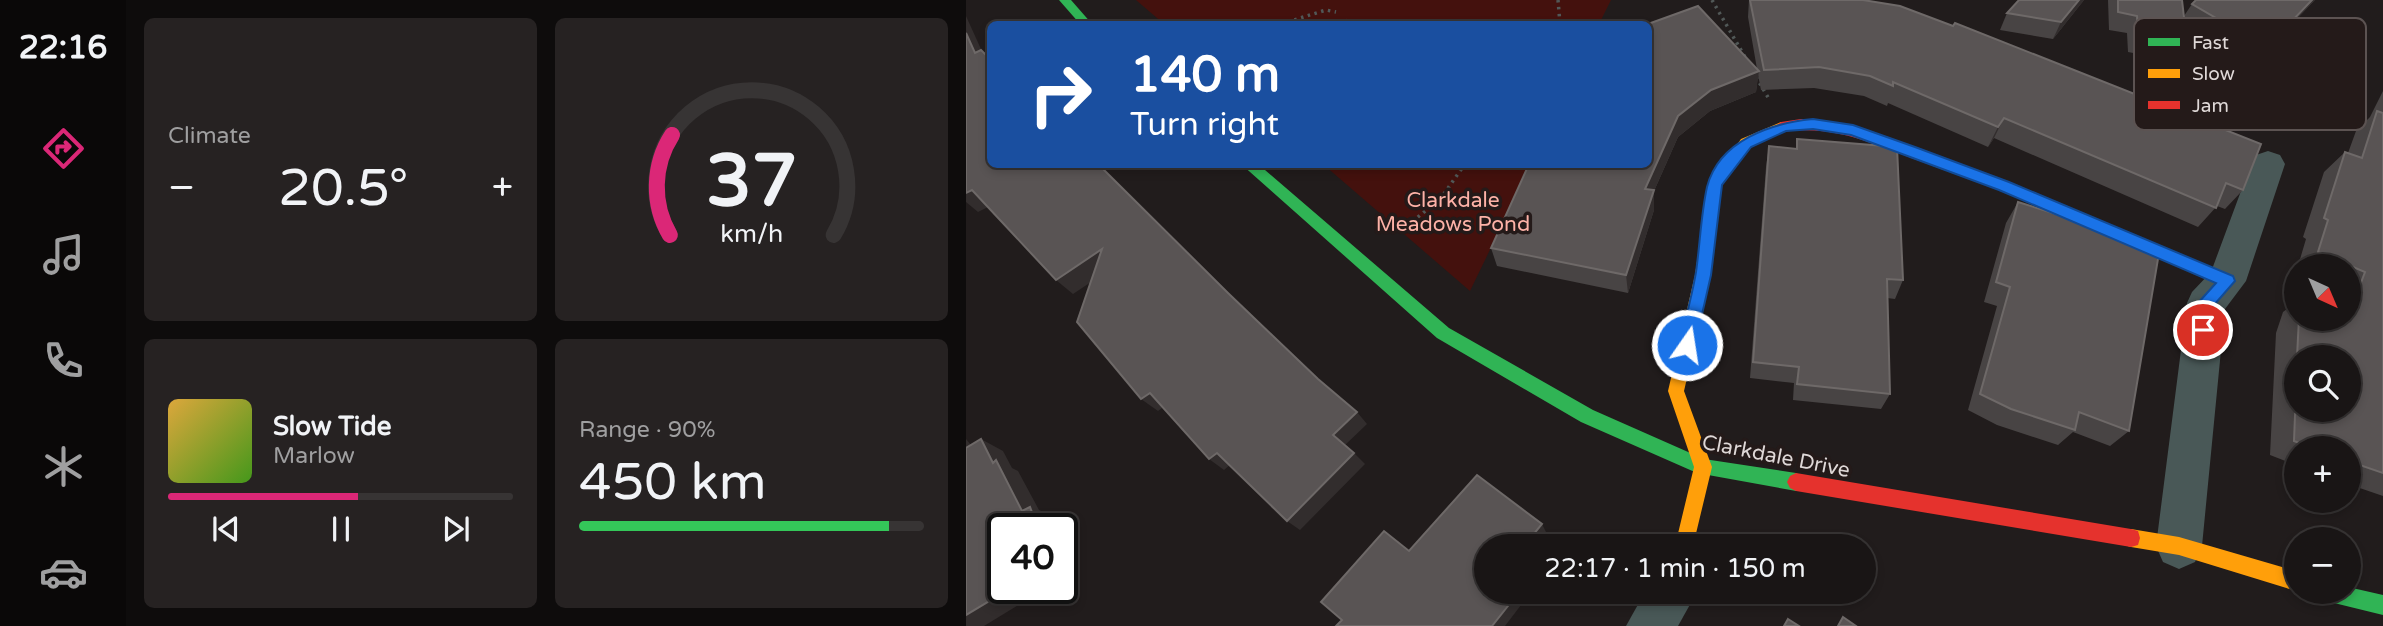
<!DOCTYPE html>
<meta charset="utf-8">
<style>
body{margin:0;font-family:"Varela Round",sans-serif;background:#262222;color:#f1f3f6;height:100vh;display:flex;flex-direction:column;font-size:26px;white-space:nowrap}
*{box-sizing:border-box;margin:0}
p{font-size:23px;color:#9f9fa0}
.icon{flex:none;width:38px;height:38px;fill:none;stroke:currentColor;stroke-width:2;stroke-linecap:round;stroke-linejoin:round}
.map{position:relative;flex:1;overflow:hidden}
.sheet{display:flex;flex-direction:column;gap:18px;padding:18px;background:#0e0c0c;width:840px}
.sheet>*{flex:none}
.banner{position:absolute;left:21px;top:21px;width:665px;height:147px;border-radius:10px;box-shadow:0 4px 10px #0003,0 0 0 2px #373434;background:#1a4fa0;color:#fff;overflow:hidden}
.needle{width:46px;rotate:136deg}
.fabs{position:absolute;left:1318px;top:254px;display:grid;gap:14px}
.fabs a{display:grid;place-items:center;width:77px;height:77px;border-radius:50%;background:#191515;box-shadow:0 4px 10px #0003,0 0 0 2px #373434;font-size:35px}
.speed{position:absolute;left:21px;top:513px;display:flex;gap:14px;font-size:35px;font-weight:700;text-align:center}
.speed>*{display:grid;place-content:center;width:91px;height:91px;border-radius:50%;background:#191515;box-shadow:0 4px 10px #0003,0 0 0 2px #373434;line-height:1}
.speed .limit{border:4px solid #111;border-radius:10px;background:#fff;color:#111}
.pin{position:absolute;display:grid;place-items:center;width:60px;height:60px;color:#fff;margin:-30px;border:4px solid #fff;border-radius:50%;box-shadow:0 2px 7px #0007}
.me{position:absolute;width:77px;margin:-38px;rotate:13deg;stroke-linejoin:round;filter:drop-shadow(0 0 5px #0008)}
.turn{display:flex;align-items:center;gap:24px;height:147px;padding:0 28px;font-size:32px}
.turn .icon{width:91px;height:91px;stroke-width:2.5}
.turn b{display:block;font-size:49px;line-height:60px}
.big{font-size:52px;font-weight:600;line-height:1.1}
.sheet .card{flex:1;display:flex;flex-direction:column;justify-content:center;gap:10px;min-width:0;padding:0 24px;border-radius:10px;background:#262222}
.sheet .dial{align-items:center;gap:0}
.dial svg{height:182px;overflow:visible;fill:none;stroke:#373434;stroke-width:7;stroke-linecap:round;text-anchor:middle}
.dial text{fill:#f1f3f6;stroke:none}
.song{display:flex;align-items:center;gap:21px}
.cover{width:84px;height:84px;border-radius:10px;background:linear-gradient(135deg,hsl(40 70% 55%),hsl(100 70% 35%))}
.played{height:7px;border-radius:4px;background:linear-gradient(90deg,#db2777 55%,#373434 55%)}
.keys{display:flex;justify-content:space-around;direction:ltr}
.heat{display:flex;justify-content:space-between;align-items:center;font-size:38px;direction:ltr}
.charge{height:10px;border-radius:5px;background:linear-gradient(90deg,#34c759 90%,#373434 0)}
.sheet .tiles{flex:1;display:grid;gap:18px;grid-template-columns:repeat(2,1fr)}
.trip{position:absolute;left:508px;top:534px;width:402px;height:70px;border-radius:35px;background:#191515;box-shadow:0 4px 10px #0003,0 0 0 2px #373434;font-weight:600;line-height:70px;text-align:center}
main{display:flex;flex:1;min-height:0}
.tabs{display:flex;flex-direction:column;width:126px;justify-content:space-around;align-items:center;background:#0a0808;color:#9f9fa0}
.tabs .icon{width:49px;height:49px}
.tabs .selected{color:#db2777}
.tabs b{font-size:32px;color:#f1f3f6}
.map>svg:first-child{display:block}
</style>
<main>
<nav class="tabs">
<b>22:16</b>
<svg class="icon selected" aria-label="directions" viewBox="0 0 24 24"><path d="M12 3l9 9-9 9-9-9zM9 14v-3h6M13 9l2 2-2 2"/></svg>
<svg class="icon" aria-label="music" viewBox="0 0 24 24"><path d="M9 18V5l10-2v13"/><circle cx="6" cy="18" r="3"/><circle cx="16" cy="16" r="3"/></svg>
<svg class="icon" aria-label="phone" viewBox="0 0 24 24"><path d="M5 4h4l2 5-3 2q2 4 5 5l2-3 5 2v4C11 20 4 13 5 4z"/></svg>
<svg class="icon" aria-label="climate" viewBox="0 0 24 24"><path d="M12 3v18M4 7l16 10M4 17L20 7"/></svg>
<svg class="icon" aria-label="car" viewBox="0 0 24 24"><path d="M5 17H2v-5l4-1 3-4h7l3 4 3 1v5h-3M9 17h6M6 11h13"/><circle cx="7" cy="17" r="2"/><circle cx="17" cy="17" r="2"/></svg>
</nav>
<section class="sheet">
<div class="tiles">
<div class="card"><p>Climate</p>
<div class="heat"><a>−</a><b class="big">20.5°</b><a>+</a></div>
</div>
<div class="card dial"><svg viewBox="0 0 100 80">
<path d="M14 69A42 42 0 1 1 86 69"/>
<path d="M14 69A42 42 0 0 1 15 25" stroke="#db2777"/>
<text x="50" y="56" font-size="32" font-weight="700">37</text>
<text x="50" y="72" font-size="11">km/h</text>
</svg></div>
<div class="card">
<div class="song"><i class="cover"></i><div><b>Slow Tide</b><p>Marlow</p></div></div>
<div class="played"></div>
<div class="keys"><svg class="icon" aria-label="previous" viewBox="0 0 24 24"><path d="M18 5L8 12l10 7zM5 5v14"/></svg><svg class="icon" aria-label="pause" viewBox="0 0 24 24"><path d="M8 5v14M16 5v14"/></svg><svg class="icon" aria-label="next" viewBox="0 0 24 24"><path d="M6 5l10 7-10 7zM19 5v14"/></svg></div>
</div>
<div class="card"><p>Range · 90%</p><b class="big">450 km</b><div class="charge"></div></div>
</div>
</section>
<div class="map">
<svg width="1417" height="626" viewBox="0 0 1417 626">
<rect width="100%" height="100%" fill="#211c1c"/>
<g fill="#44110d">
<path d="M170,0h475l-12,24h-435z"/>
<path d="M358,165h207l-61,126z"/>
</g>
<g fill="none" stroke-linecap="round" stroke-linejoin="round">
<g stroke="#515857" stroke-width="3.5" stroke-dasharray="2.5 4.5" stroke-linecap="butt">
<path d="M592,0l2,24"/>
<path d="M746,0l33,57"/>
<path d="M379,20l4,4"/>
<path d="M315,24l45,-14 10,2"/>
<path d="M790,77l13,22"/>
<path d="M441,226l34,-28 24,-34"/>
</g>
<g fill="#495857" fill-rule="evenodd">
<path d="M1302,151l12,4 5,9 -39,117 -21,28 -23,237 -7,16 -16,7 -16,-7 -7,-16 31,-243 5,-11 19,-20 40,-108 5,-9z"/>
<path d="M679,592h52l-19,34h-52z"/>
</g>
<g fill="#30b455" fill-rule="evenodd">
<path d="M93,0h12l21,24h-12z"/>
<path d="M972,157l71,25 223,95 3,4 -3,4h-10l-223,-95 -66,-24 -2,-4z"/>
<path d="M275,164h17l191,164 144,82 111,49 92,14 6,3 3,6 -3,6 -6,3 -99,-18 -116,-51 -144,-84z"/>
<path d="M1382,587l35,8v20l-53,-13 -7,-3 -3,-7h28z"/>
</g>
<g fill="#ff9f0a" fill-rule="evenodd">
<path d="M815,122l5,2v6l-35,17 -29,38 -11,90 -27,116 28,76 -19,79h-18l19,-79 -26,-76 27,-116 13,-91 33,-45z"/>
<path d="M1165,529l48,8 117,34v20l-117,-36 -48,-8 -7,-2 -2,-7 2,-7z"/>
</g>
<g fill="#e5322d" fill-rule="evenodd">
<path d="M835,119c51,1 95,21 142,39l2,4 -7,5c-56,-17 -95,-44 -157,-35l-7,-5 7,-5z"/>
<path d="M830,473l335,56 7,2 2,7 -2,7 -7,2 -335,-56 -6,-3 -3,-6 3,-6z"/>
</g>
</g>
<g fill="#484444" fill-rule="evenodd">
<path d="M783,0h114l380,190 -18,19 -8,-3 -19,21 -204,-89 -6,9 -100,-44 -1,3 -23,-10 -50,-8 -53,2 -3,-15 -2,17 -46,19 -32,26 -24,54v19l-26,83 -131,-27 -6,-18 157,-224 109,45 -9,-52z"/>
<path d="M1053,0h65l-31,39 -53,-9 7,-17z"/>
<path d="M1142,0h74l2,16 8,-12 4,-4h119l-22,23 -1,24 -32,21 -75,-45 2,21 -12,17 -47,-9 -1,-19 -18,-3z"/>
<path d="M1417,91v405l-35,-12v-36h-52v17l-26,-10 6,-122 7,-21 13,-10v16h52v-52h-50l8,-27 -3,-2 21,-65 21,-20 3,1 8,-22 14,-14zM1330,357h52l-52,53z"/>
<path d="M831,139l106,141 -8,19 -8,-1 3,96 -9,15 -88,-9 1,-17 -44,-5 16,-211 3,-21 27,3z"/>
<path d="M1052,202l111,229 -19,15 -37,-14 -15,13 -61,-20 -29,-15 29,-104 -13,-4 22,-79z"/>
</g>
<g fill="#322d2d">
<path d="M1113,0h5l-31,39 8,-17z"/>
<path d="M1346,0h3l-37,38 13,-16z"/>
<path d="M0,16l24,53 -15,-16 -9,-20z"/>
<path d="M1340,31l-14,16 -32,21 13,-17z"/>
<path d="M793,71l-3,21 -46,19 -32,26 -24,54v19l-26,83 -2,-18 19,-86 33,-73 33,-26z"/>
<path d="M1038,118l-10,20 -6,9 10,-20z"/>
<path d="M6,190l18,16 -12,6 -12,-10v-9z"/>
<path d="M136,249l16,15 -45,30 -17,-14z"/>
<path d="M184,393l16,12 -8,6 -17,-12z"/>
<path d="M391,412l10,12 -23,22 -11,-11z"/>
<path d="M0,439l19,23 -19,-9z"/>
<path d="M15,439l22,12 9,17 6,3 21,39 13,6 4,12h-18l-16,-17 -29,-48z"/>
<path d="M251,453l14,11 -7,6 -15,-11z"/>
<path d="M388,453l11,11 -65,66 -13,-9z"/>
<path d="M576,524l5,10 -10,12h-13z"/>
<path d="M96,545l10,27 -10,6z"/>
<path d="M45,588h35l-62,38h-18v-11z"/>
<path d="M553,592h12l-26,34h-13z"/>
</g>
<g fill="#595454" stroke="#6e6968" stroke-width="2">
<path d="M784,0h113l37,6 53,20 2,-3 306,121 -18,46 -17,-7 -10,25 -212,-90 -6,9 -105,-45v4l-23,-10 -51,-9 -55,3z"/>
<path d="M1053,0h60l-18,22 -54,-9z"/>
<path d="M1152,0h64l5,44 -49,-9 -1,-19 -19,-4z"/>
<path d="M1230,0h116l-21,22 15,9 -33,20 -81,-47z"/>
<path d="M732,6l61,65 -48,19 -33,26 -33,73 9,1 -28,85 -135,-27 38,-84h119v-140z"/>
<path d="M0,33l9,20 6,-3 9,9v105h108l130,129 90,86 39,33 -24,23 21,18 -67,68 -70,-68 -8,6 -59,-66 -9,6 -64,-77 25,-73 -46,31 -84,-90 -6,3z"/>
<path d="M1411,111l6,2v360l-35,-12v-13h-35l-19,-7 2,-51v20h52v-53h-51l2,-39h49v-10l3,1 14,-37 -47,-20 10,-32 -4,-2 21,-66 17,6z"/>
<path d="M831,139l100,8 6,133 -16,-1 3,115 -93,-10 2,-17 -46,-5 16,-216 28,3z"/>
<path d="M1052,202l142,45 -31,184 -50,-19 -4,18 -64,-21 -31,-15 30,-107 -14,-5z"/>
<path d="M15,439l12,24 3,-3 26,51 8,-4 8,21h-35v60h8l-45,27v-167z"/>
<path d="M511,475l65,49 -18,22h-38v46h33l-27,34h-156l6,-6 -21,-18 63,-71 25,20z"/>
<path d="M877,617l13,9h-18z"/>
<path d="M822,619l11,7h-15z"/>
</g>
<path fill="#1a73e8" stroke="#114b97" stroke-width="2" d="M847,119l40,6 62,22 94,35 224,94 2,5 -21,24 -3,25 -8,7 -8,-7 3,-27 18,-20 -217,-93 -148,-55 -38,-6 -27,2 -35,16 -29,38 -11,90 -16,70 -8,7 -6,-2 -2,-5c6,-24 13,-49 17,-73 4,-28 5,-58 11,-85 12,-47 65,-64 106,-68z"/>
<g text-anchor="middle" stroke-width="7" stroke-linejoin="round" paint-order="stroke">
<g font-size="21" fill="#fdb2a7" stroke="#241a19">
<text x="487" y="207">Clarkdale<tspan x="487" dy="24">Meadows Pond</tspan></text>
</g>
<g font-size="21" fill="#dfd8d7" stroke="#241a19">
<text transform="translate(810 456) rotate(11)" y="7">Clarkdale Drive</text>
</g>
</g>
<rect x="1168" y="18" width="232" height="112" rx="10" fill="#241a19" stroke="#5c5352" stroke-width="2"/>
<rect x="1182" y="38" width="32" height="8" fill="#30b455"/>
<rect x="1182" y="69" width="32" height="9" fill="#ff9f0a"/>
<rect x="1182" y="101" width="32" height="8" fill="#e5322d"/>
<g font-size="19" fill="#dfd8d7">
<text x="1226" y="49">Fast</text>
<text x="1226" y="80">Slow</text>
<text x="1226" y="112">Jam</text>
</g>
</svg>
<div class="fabs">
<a><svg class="needle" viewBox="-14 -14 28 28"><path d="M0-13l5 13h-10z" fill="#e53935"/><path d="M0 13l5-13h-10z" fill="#9f9fa0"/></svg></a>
<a><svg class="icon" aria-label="search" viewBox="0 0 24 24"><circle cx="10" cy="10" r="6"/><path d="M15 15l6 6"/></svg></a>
<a>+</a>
<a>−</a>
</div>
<div class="speed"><div class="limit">40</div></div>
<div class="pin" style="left:1237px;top:330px;background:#d93025"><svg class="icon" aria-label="arrive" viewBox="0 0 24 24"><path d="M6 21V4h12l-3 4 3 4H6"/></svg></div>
<svg class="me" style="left:721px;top:345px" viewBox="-20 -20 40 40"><circle r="17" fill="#1a73e8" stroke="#fff" stroke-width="3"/><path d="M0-11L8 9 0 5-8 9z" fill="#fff"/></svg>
<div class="trip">22:17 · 1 min · 150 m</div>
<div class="banner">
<div class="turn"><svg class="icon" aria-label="right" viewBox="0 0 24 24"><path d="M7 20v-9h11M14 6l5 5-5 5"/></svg><div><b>140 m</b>Turn right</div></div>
</div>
</div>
</main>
